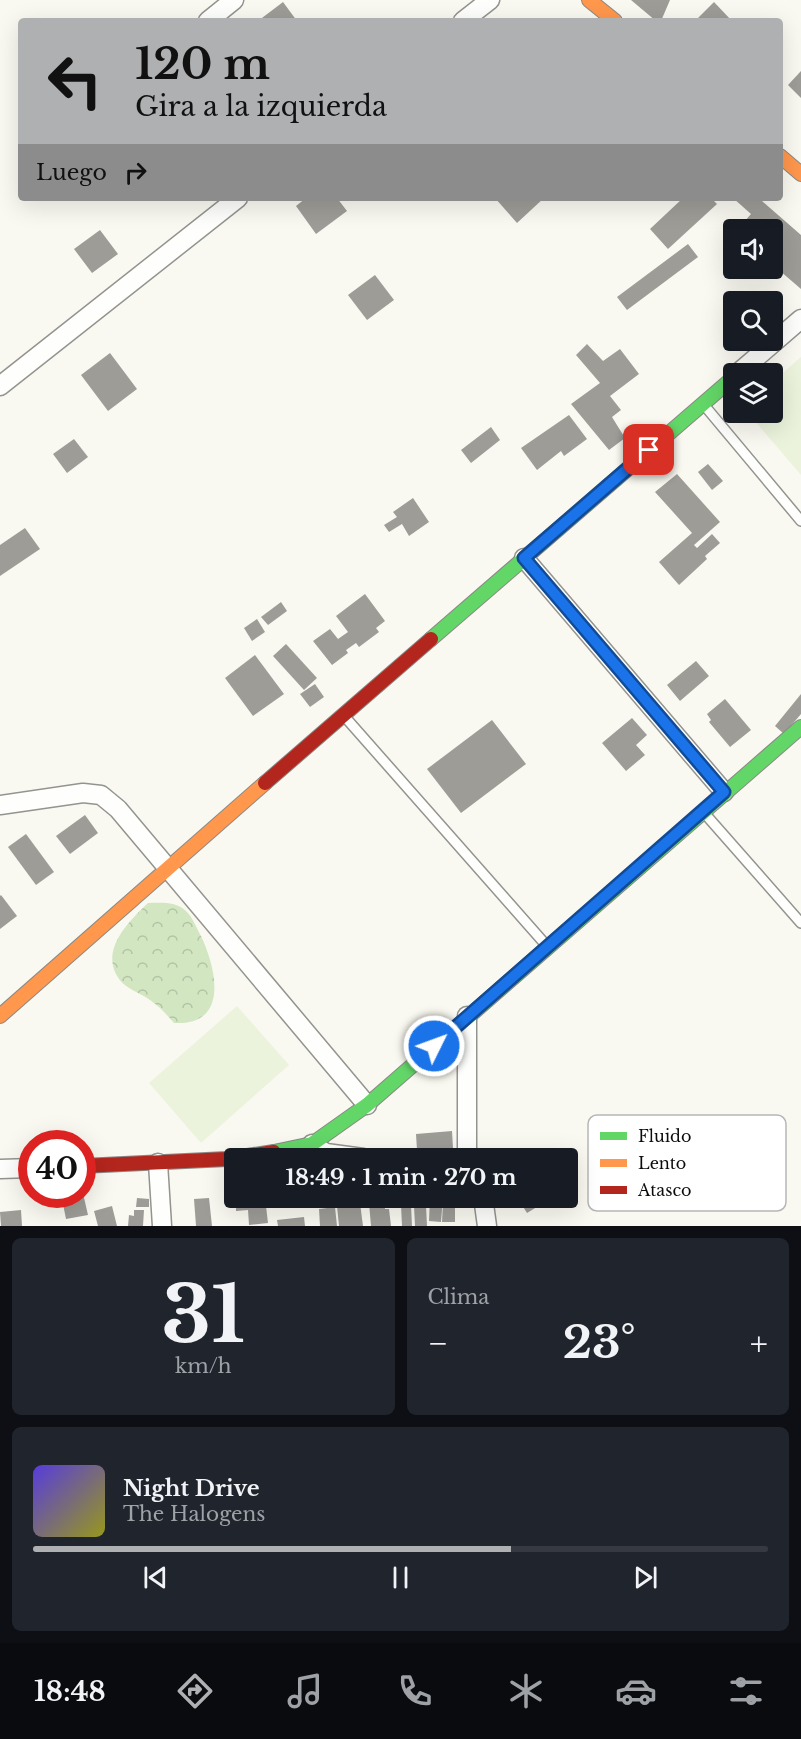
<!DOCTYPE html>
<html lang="es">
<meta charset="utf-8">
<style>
body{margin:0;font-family:"Libre Baskerville",serif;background:#20242c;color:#f1f3f6;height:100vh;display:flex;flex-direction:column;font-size:22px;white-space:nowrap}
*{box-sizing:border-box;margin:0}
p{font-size:20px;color:#9ea1a6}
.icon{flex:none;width:33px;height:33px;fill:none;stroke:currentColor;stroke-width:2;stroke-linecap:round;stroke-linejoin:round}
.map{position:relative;height:1226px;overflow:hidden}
.sheet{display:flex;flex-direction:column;gap:12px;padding:12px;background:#0d0f14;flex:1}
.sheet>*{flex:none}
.top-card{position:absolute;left:18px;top:18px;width:765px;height:183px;border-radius:6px;box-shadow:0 6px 24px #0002;background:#afb0b1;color:#111;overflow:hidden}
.buttons{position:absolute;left:723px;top:219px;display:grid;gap:12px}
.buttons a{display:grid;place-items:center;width:60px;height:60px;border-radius:6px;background:#171b24;box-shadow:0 6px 24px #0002;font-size:30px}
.speed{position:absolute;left:18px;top:1130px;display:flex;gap:12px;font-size:30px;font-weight:700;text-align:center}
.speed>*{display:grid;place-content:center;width:78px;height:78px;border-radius:50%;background:#171b24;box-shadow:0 6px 24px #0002;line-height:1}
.speed .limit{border:9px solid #d22;background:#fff;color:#111}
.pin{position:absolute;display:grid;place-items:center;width:51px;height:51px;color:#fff;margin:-26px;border-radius:12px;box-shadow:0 3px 9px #0006}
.me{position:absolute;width:66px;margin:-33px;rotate:48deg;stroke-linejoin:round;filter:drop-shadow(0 0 4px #0008)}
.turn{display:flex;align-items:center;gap:21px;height:126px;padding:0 18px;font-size:27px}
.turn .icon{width:78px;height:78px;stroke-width:2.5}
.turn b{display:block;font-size:42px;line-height:51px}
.then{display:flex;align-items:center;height:57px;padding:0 18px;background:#0003;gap:12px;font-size:22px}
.big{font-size:45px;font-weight:800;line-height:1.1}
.sheet .widget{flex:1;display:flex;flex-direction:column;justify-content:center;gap:9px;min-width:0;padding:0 21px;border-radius:9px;background:#20242c}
.sheet .dial{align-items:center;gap:0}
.dial b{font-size:78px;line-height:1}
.song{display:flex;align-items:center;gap:18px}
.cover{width:72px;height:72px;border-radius:9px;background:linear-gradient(135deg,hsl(250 70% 55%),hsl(60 70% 35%))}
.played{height:6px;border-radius:3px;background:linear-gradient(90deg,#afb0b1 65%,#363941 65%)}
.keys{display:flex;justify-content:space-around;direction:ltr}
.heat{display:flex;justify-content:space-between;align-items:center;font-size:33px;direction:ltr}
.sheet .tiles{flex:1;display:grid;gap:12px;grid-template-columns:1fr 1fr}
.widget:last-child{grid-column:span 2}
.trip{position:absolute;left:224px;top:1148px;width:354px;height:60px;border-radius:6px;background:#171b24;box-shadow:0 6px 24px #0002;font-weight:800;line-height:60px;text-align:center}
.dock{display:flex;height:96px;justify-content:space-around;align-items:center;background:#090b0e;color:#9ea1a6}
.dock .icon{width:42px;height:42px}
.dock .active{color:#afb0b1}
.dock b{font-size:27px;color:#f1f3f6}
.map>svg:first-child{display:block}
</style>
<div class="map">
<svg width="801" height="1226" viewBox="0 0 801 1226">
<defs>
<pattern id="forest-crowns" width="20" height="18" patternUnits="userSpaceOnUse" patternTransform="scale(1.5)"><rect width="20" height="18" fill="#d1e6c1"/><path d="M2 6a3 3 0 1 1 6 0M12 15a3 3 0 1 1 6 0" fill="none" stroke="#b2c4a5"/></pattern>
</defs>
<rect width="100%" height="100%" fill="#faf9f1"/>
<path fill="url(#forest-crowns)" d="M148,903c14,0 28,-2 39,9 6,6 10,17 14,24 16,34 28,90 -27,87 -7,-8 -15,-17 -24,-23 -9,-7 -24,-11 -31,-21 -20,-28 9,-57 29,-76z"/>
<g fill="#ebf3dc">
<path d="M801,357v118l-53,-62 24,-1 1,-31z"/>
<path d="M237,1006l52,59 -88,78 -52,-60z"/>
</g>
<g fill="#9d9c97">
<path d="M631,0h39l-9,21h-5z"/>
<path d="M283,2l14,19h-39z"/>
<path d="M714,2l18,19h-37z"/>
<path d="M801,71v27l-13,-13z"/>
<path d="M306,198h31l10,13 -31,23 -20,-28z"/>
<path d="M495,198h49l-27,25z"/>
<path d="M683,198h28l6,6 -49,45 -18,-20z"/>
<path d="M733,198h32l-3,3 39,34v54l-29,-25v-34h-35l14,-16z"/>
<path d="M100,230l18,24 -26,19 -18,-24z"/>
<path d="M688,244l10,13 -71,53 -10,-13z"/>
<path d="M375,275l19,25 -27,20 -19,-25z"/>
<path d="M587,344l16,17 17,-12 19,25 -29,22 11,14 -9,7 13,21 -16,12 -38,-46 29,-21 -24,-28z"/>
<path d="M110,353l27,36 -29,22 -27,-36z"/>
<path d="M569,415l18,24 -23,17 -3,-5 -24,19 -16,-22z"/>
<path d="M491,427l9,13 -29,23 -10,-13z"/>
<path d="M74,439l14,18 -21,16 -14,-19z"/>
<path d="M708,464l15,17 -11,9 -14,-18z"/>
<path d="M677,474l43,48 -26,23 3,3 15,-14 8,9 -15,13 2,3 -28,26 -20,-23 33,-29 -37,-41z"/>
<path d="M413,498l16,24 -20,14 -7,-12 -13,8 -5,-7 13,-8 -4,-5z"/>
<path d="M25,528l15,21 -40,27v-31z"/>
<path d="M365,594l20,27 -9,7 3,4 -20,15 -3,-4 -10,7 2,3 -16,12 -19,-24 17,-12 8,10 10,-7 -12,-16z"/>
<path d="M281,602l6,9 -19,14 -7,-8z"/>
<path d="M257,619l8,13 -13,9 -8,-13z"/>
<path d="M286,644l31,34 -13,12 -31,-34z"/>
<path d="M255,655l29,39 -31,22 -28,-38z"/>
<path d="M696,661l13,15 -29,25 -13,-16z"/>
<path d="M315,684l9,13 -14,10 -10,-13z"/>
<path d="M801,694v20l-17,20 -9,-8z"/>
<path d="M725,699l26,31 -21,17 -21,-25 2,-2 -4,-6z"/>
<path d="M632,718l15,17 -11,10 9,10 -19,16 -24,-28z"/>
<path d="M492,720l34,44 -65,49 -34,-44z"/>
<path d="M85,815l13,18 -28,21 -14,-18z"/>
<path d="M26,834l28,38 -18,13 -28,-38z"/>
<path d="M1,895l16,21 -17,13v-33z"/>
<path d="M452,1131l1,17 -36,2 -1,-16z"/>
<path d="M82,1189l6,26 -22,4 -5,-25h21z"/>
<path d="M430,1197h13l-2,25 -12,-1z"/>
<path d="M517,1197h25l3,5 -18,11z"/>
<path d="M137,1198l12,1v8h-13z"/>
<path d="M209,1198l3,28h-16l-2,-27z"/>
<path d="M257,1199l1,7h8l2,17 -19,2 -1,-15 -12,1v-5z"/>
<path d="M384,1202l1,7h4l2,17h-20l-2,-23z"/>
<path d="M360,1203l3,23h-24l-2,-20z"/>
<path d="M443,1203h12v19h-13z"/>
<path d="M401,1205h10l1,21h-10z"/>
<path d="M112,1206l5,20h-19l-4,-15z"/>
<path d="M414,1206h12l1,20h-12z"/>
<path d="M335,1207l2,19h-17l-1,-17z"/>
<path d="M21,1210l1,16h-21l-1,-14z"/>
<path d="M134,1210h10l-1,16h-15l1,-11 5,1z"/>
<path d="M304,1217l1,9h-27l-1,-6z"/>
</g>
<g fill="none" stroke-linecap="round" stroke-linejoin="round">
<g stroke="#93938f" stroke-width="12">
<g id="lane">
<path d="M704,405l97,116"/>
<path d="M345,717l201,228"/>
<path d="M706,815l95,108"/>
</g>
</g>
<g stroke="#93938f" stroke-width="21">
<g id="street">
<path d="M208,21l26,-21"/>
<path d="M463,21l27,-21"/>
<path d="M737,374l64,-55"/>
<path d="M0,386l238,-188"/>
<path d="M524,558l200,234"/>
<path d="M0,805l83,-12 18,2 17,14 249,296"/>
<path d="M467,1016v142"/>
<path d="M312,1144l14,9 37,5"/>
<path d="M158,1163l4,63"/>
<path d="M0,1169l32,-1"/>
<path d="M483,1197l4,29"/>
</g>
</g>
<g stroke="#8a8986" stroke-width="16">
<g id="fast">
<path d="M431,639l303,-262"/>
<path d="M274,1152l38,-8 55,-39 434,-378"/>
</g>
</g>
<g stroke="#8a8986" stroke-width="16">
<g id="slow">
<path d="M589,0l26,21"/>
<path d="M780,156l21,18"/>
<path d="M0,1016l265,-233"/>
</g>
</g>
<g stroke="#8a8986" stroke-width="16">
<g id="jam">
<path d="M265,783l166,-144"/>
<path d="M82,1166l145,-7 47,-7"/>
</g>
</g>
<use href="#lane" stroke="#fefefd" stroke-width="9"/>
<use href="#street" stroke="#fefefd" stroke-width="18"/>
<use href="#fast" stroke="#63d668" stroke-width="14"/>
<use href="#slow" stroke="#ff974d" stroke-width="14"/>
<use href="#jam" stroke="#b3261e" stroke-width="14"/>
</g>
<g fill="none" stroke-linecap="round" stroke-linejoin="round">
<g stroke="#114b97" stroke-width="15">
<path id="route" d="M434,1046l290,-254 -200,-234 125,-108"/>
</g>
<use href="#route" stroke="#1a73e8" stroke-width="10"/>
</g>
<rect x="588" y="1115" width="198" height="96" rx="9" fill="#fff" stroke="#b6b6b6" stroke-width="1.5"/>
<rect x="600" y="1132" width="27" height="8" fill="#63d668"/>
<rect x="600" y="1159" width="27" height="8" fill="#ff974d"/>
<rect x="600" y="1186" width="27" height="8" fill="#b3261e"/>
<g font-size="16" fill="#0c0c0c">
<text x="638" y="1142">Fluido</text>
<text x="638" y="1169">Lento</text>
<text x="638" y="1196">Atasco</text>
</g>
</svg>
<div class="buttons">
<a><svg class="icon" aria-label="sound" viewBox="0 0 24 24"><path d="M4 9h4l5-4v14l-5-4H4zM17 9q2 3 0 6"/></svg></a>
<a><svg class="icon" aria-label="search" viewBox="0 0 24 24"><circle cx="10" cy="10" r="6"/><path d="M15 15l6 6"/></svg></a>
<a><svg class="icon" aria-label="layers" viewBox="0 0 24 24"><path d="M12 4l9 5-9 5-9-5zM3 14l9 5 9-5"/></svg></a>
</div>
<div class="speed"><div class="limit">40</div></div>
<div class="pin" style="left:649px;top:450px;background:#d93025"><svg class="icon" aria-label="arrive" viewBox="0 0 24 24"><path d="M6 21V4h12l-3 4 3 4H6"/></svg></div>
<svg class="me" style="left:434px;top:1046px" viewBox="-20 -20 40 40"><circle r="17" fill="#1a73e8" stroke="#fff" stroke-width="3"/><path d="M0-11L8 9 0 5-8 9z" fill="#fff"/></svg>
<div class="trip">18:49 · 1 min · 270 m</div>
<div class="top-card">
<div class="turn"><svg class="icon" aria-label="left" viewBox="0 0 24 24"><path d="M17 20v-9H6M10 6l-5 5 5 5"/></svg><div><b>120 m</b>Gira a la izquierda</div></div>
<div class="then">Luego<svg class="icon" aria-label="right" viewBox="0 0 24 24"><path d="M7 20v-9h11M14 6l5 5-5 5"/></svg></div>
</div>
</div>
<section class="sheet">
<div class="tiles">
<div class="widget dial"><b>31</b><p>km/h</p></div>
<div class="widget"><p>Clima</p>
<div class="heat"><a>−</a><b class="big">23°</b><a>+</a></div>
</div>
<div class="widget">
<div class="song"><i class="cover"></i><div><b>Night Drive</b><p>The Halogens</p></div></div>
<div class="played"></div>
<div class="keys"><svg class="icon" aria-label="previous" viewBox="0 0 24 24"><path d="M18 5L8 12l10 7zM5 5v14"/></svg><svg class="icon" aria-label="pause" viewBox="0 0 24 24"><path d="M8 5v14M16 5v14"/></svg><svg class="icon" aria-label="next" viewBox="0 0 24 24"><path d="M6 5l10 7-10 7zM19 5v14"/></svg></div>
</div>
</div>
</section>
<nav class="dock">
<b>18:48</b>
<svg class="icon active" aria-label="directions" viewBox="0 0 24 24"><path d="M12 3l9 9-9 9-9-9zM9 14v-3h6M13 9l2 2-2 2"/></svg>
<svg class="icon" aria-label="music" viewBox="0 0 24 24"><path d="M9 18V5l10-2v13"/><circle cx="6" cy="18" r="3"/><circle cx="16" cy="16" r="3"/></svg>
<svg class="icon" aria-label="phone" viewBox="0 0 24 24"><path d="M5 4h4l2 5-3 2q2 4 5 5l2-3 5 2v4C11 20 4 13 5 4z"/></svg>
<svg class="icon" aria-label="climate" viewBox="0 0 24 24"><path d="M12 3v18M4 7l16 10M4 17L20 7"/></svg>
<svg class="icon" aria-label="car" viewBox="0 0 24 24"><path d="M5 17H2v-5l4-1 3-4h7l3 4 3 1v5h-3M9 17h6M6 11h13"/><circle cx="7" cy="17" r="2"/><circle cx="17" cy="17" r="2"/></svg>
<svg class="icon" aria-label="filters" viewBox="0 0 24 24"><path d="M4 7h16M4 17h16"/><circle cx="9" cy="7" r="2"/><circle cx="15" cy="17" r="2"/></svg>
</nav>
